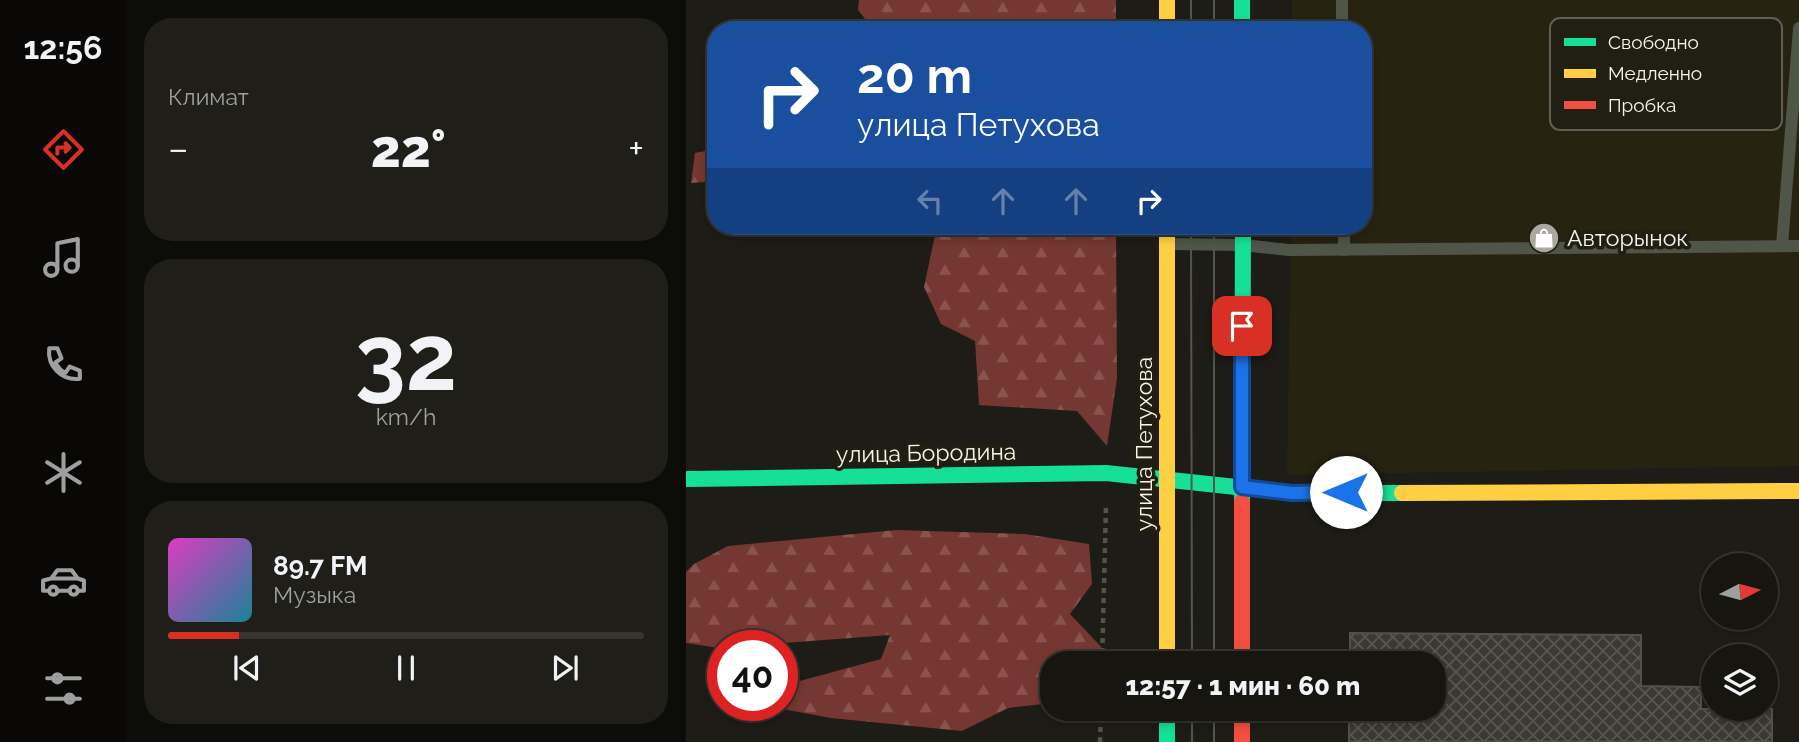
<!DOCTYPE html>
<html lang="ru">
<meta charset="utf-8">
<style>
body{margin:0;font-family:Raleway,sans-serif;background:#1f1e19;color:#f1f3f6;height:100vh;display:flex;flex-direction:column;font-size:26px;white-space:nowrap}
*{box-sizing:border-box;margin:0}
p{font-size:23px;color:#9e9f9f}
.icon{flex:none;width:38px;height:38px;fill:none;stroke:currentColor;stroke-width:2;stroke-linecap:round;stroke-linejoin:round}
.map{position:relative;flex:1;overflow:hidden}
.panel{display:flex;flex-direction:column;gap:18px;padding:18px;background:#0c0c09;width:560px}
.panel>*{flex:none}
.hud{position:absolute;left:21px;top:21px;width:665px;height:214px;border-radius:28px;box-shadow:0 4px 10px #0003,0 0 0 2px #353430;background:#1a4fa0;color:#fff;overflow:hidden}
.needle{width:46px;rotate:84deg}
.fabs{position:absolute;left:1015px;top:553px;display:grid;gap:14px}
.fabs a{display:grid;place-items:center;width:77px;height:77px;border-radius:50%;background:#161510;box-shadow:0 4px 10px #0003,0 0 0 2px #353430;font-size:35px}
.speed{position:absolute;left:21px;top:630px;display:flex;gap:14px;font-size:35px;font-weight:700;text-align:center}
.speed>*{display:grid;place-content:center;width:91px;height:91px;border-radius:50%;background:#161510;box-shadow:0 4px 10px #0003,0 0 0 2px #353430;line-height:1}
.speed .limit{border:10px solid #d22;background:#fff;color:#111}
.pin{position:absolute;display:grid;place-items:center;width:60px;height:60px;color:#fff;margin:-30px;border-radius:14px;box-shadow:0 4px 10px #0006}
.me{position:absolute;width:77px;margin:-38px;rotate:270deg;stroke-linejoin:round;filter:drop-shadow(0 0 5px #0008)}
.turn{display:flex;align-items:center;gap:24px;height:147px;padding:0 35px;font-size:32px}
.turn .icon{width:91px;height:91px;stroke-width:2.5}
.turn b{display:block;font-size:49px;line-height:60px}
.lanes{display:flex;align-items:center;height:66px;padding:0 35px;background:#0003;justify-content:center;gap:35px;direction:ltr}
.lanes .off{opacity:.35}
.big{font-size:52px;font-weight:800;line-height:1.1}
.panel .tile{flex:1;display:flex;flex-direction:column;justify-content:center;gap:10px;min-width:0;padding:0 24px;border-radius:28px;background:#1f1e19}
.panel .dial{align-items:center;gap:0}
.dial b{font-size:91px;line-height:1}
.song{display:flex;align-items:center;gap:21px}
.cover{width:84px;height:84px;border-radius:10px;background:linear-gradient(135deg,hsl(310 70% 55%),hsl(190 70% 35%))}
.played{height:7px;border-radius:4px;background:linear-gradient(90deg,#d93025 15%,#353430 15%)}
.keys{display:flex;justify-content:space-around;direction:ltr}
.heat{display:flex;justify-content:space-between;align-items:center;font-size:38px;direction:ltr}
.trip{position:absolute;left:354px;top:651px;width:406px;height:70px;border-radius:28px;background:#161510;box-shadow:0 4px 10px #0003,0 0 0 2px #353430;font-weight:800;line-height:70px;text-align:center}
main{display:flex;flex:1;min-height:0}
.tabs{display:flex;flex-direction:column;width:126px;justify-content:space-around;align-items:center;background:#090806;color:#9e9f9f}
.tabs .icon{width:49px;height:49px}
.tabs .on{color:#d93025}
.tabs b{font-size:32px;color:#f1f3f6}
.map>svg:first-child{display:block}
</style>
<main>
<nav class="tabs">
<b>12:56</b>
<svg class="icon on" aria-label="directions" viewBox="0 0 24 24"><path d="M12 3l9 9-9 9-9-9zM9 14v-3h6M13 9l2 2-2 2"/></svg>
<svg class="icon" aria-label="music" viewBox="0 0 24 24"><path d="M9 18V5l10-2v13"/><circle cx="6" cy="18" r="3"/><circle cx="16" cy="16" r="3"/></svg>
<svg class="icon" aria-label="phone" viewBox="0 0 24 24"><path d="M5 4h4l2 5-3 2q2 4 5 5l2-3 5 2v4C11 20 4 13 5 4z"/></svg>
<svg class="icon" aria-label="climate" viewBox="0 0 24 24"><path d="M12 3v18M4 7l16 10M4 17L20 7"/></svg>
<svg class="icon" aria-label="car" viewBox="0 0 24 24"><path d="M5 17H2v-5l4-1 3-4h7l3 4 3 1v5h-3M9 17h6M6 11h13"/><circle cx="7" cy="17" r="2"/><circle cx="17" cy="17" r="2"/></svg>
<svg class="icon" aria-label="filters" viewBox="0 0 24 24"><path d="M4 7h16M4 17h16"/><circle cx="9" cy="7" r="2"/><circle cx="15" cy="17" r="2"/></svg>
</nav>
<section class="panel">
<div class="tile"><p>Климат</p>
<div class="heat"><a>−</a><b class="big">22°</b><a>+</a></div>
</div>
<div class="tile dial"><b>32</b><p>km/h</p></div>
<div class="tile">
<div class="song"><i class="cover"></i><div><b>89.7 FM</b><p>Музыка</p></div></div>
<div class="played"></div>
<div class="keys"><svg class="icon" aria-label="previous" viewBox="0 0 24 24"><path d="M18 5L8 12l10 7zM5 5v14"/></svg><svg class="icon" aria-label="pause" viewBox="0 0 24 24"><path d="M8 5v14M16 5v14"/></svg><svg class="icon" aria-label="next" viewBox="0 0 24 24"><path d="M6 5l10 7-10 7zM19 5v14"/></svg></div>
</div>
</section>
<div class="map">
<svg width="1113" height="742" viewBox="0 0 1113 742">
<defs>
<pattern id="forest-firs" width="22" height="20" patternUnits="userSpaceOnUse" patternTransform="scale(1.75)"><rect width="22" height="20" fill="#753731"/><path d="M5 1l3.5 6h-7zM16 11l3.5 6h-7z" fill="#89544f"/></pattern>
<pattern id="building-cross-hatch" width="8" height="8" patternUnits="userSpaceOnUse" patternTransform="scale(1.75)"><rect width="8" height="8" fill="#3c3934"/><path d="M0 0l8 8M0 8l8-8" fill="none" stroke="#595652"/></pattern>
</defs>
<rect width="100%" height="100%" fill="#1e1c16"/>
<path fill="#272311" d="M606,0h507v466l-512,9 4,-249h72v-196h-71z"/>
<g fill="url(#forest-firs)">
<path d="M173,0h257v30h-242l-16,-20z"/>
<path d="M30,149v32l-25,2 4,-30z"/>
<path d="M244,226h186l1,152 -10,68 -30,-35 -98,-6 -4,-64 -34,-17 -17,-37 11,-52z"/>
<path d="M210,530l129,4 64,10 3,40 -22,30 37,39 -4,10h-51v40l-44,5 -46,23 -131,-13 -71,-13h22v-14l14,-9 85,-23 9,-24 -106,8 -30,-14 -35,19 -33,-5v-71l8,-8 34,-18z"/>
</g>
<path fill="url(#building-cross-hatch)" stroke="#53504b" stroke-width="2" d="M664,633l291,2v51l60,1v22h71v33h-423v-33h84v-46h-83z"/>
<g fill="none" stroke-linecap="round" stroke-linejoin="round">
<g stroke="#52544a" stroke-width="4.5" stroke-dasharray="5 5" stroke-linecap="butt">
<path d="M416,663l4,-157"/>
<path d="M414,742l1,-33"/>
</g>
<g stroke="#4f5648" stroke-width="12">
<path d="M656,0v30"/>
<path d="M658,226v24"/>
<path d="M485,244l72,1 46,5 510,-4"/>
<path d="M1096,246l17,-218"/>
</g>
<g stroke="#16e098" stroke-width="16">
<path d="M556,0v30"/>
<path d="M0,479l420,-6 186,20h110"/>
<path d="M556,502l1,-276"/>
<path d="M481,709v33"/>
</g>
<g stroke="#ffcf43" stroke-width="16">
<path d="M481,0v30"/>
<path d="M481,226v437"/>
<path d="M716,493l397,-2"/>
</g>
<g stroke="#f24e42" stroke-width="16">
<path d="M556,663v-161"/>
<path d="M556,709v33"/>
</g>
<g stroke="#53564c" stroke-width="2">
<path d="M505,0v30"/>
<path d="M528,0v30"/>
<path d="M505,226l1,437"/>
<path d="M528,663v-437"/>
<path d="M528,709v33"/>
<path d="M506,742v-33"/>
</g>
</g>
<g fill="none" stroke-linecap="round" stroke-linejoin="round">
<g stroke="#114b97" stroke-width="18">
<path id="route" d="M556,326v161l50,6 54,-1"/>
</g>
<use href="#route" stroke="#1a73e8" stroke-width="12"/>
</g>
<defs>
<g id="shop-disc" transform="scale(1.575)"><circle r="9.5" fill="#aaa8a0" stroke="#211e12"/><path d="M-5-2.5h2.3a2.7 3.5 0 0 1 5.4 0H5L5.5 6h-11ZM-1.5-2.5h3a1.5 2.3 0 0 0-3 0Z" fill="#fff"/></g>
</defs>
<g fill-rule="evenodd">
<use href="#shop-disc" x="858" y="238"/>
</g>
<g text-anchor="middle" stroke-width="7" stroke-linejoin="round" paint-order="stroke">
<g font-size="23" fill="#f5f3eb" stroke="#211e12" text-anchor="start">
<text x="881" y="246">Авторынок</text>
</g>
<g font-size="23" fill="#f5f3eb" stroke="#211e12">
<text transform="translate(458 444) rotate(-90)" y="8">улица Петухова</text>
<text transform="translate(240 453) rotate(-1)" y="8">улица Бородина</text>
</g>
</g>
<rect x="864" y="18" width="232" height="112" rx="10" fill="#211e12" stroke="#615e53" stroke-width="2"/>
<rect x="878" y="38" width="32" height="8" fill="#16e098"/>
<rect x="878" y="69" width="32" height="9" fill="#ffcf43"/>
<rect x="878" y="101" width="32" height="8" fill="#f24e42"/>
<g font-size="19" fill="#f5f3eb">
<text x="922" y="49">Свободно</text>
<text x="922" y="80">Медленно</text>
<text x="922" y="112">Пробка</text>
</g>
</svg>
<div class="fabs">
<a><svg class="needle" viewBox="-14 -14 28 28"><path d="M0-13l5 13h-10z" fill="#e53935"/><path d="M0 13l5-13h-10z" fill="#9e9f9f"/></svg></a>
<a><svg class="icon" aria-label="layers" viewBox="0 0 24 24"><path d="M12 4l9 5-9 5-9-5zM3 14l9 5 9-5"/></svg></a>
</div>
<div class="speed"><div class="limit">40</div></div>
<div class="pin" style="left:556px;top:326px;background:#d93025"><svg class="icon" aria-label="arrive" viewBox="0 0 24 24"><path d="M6 21V4h12l-3 4 3 4H6"/></svg></div>
<svg class="me" style="left:660px;top:492px" viewBox="-20 -20 40 40"><circle r="19" fill="#fff"/><path d="M0-13L10 11 0 6-10 11z" fill="#1a73e8"/></svg>
<div class="trip">12:57 · 1 мин · 60 m</div>
<div class="hud">
<div class="turn"><svg class="icon" aria-label="right" viewBox="0 0 24 24"><path d="M7 20v-9h11M14 6l5 5-5 5"/></svg><div><b>20 m</b>улица Петухова</div></div>
<div class="lanes"><svg class="icon off" aria-label="left" viewBox="0 0 24 24"><path d="M17 20v-9H6M10 6l-5 5 5 5"/></svg><svg class="icon off" aria-label="ahead" viewBox="0 0 24 24"><path d="M12 20V5M6 11l6-6 6 6"/></svg><svg class="icon off" aria-label="ahead" viewBox="0 0 24 24"><path d="M12 20V5M6 11l6-6 6 6"/></svg><svg class="icon" aria-label="right" viewBox="0 0 24 24"><path d="M7 20v-9h11M14 6l5 5-5 5"/></svg></div>
</div>
</div>
</main>
